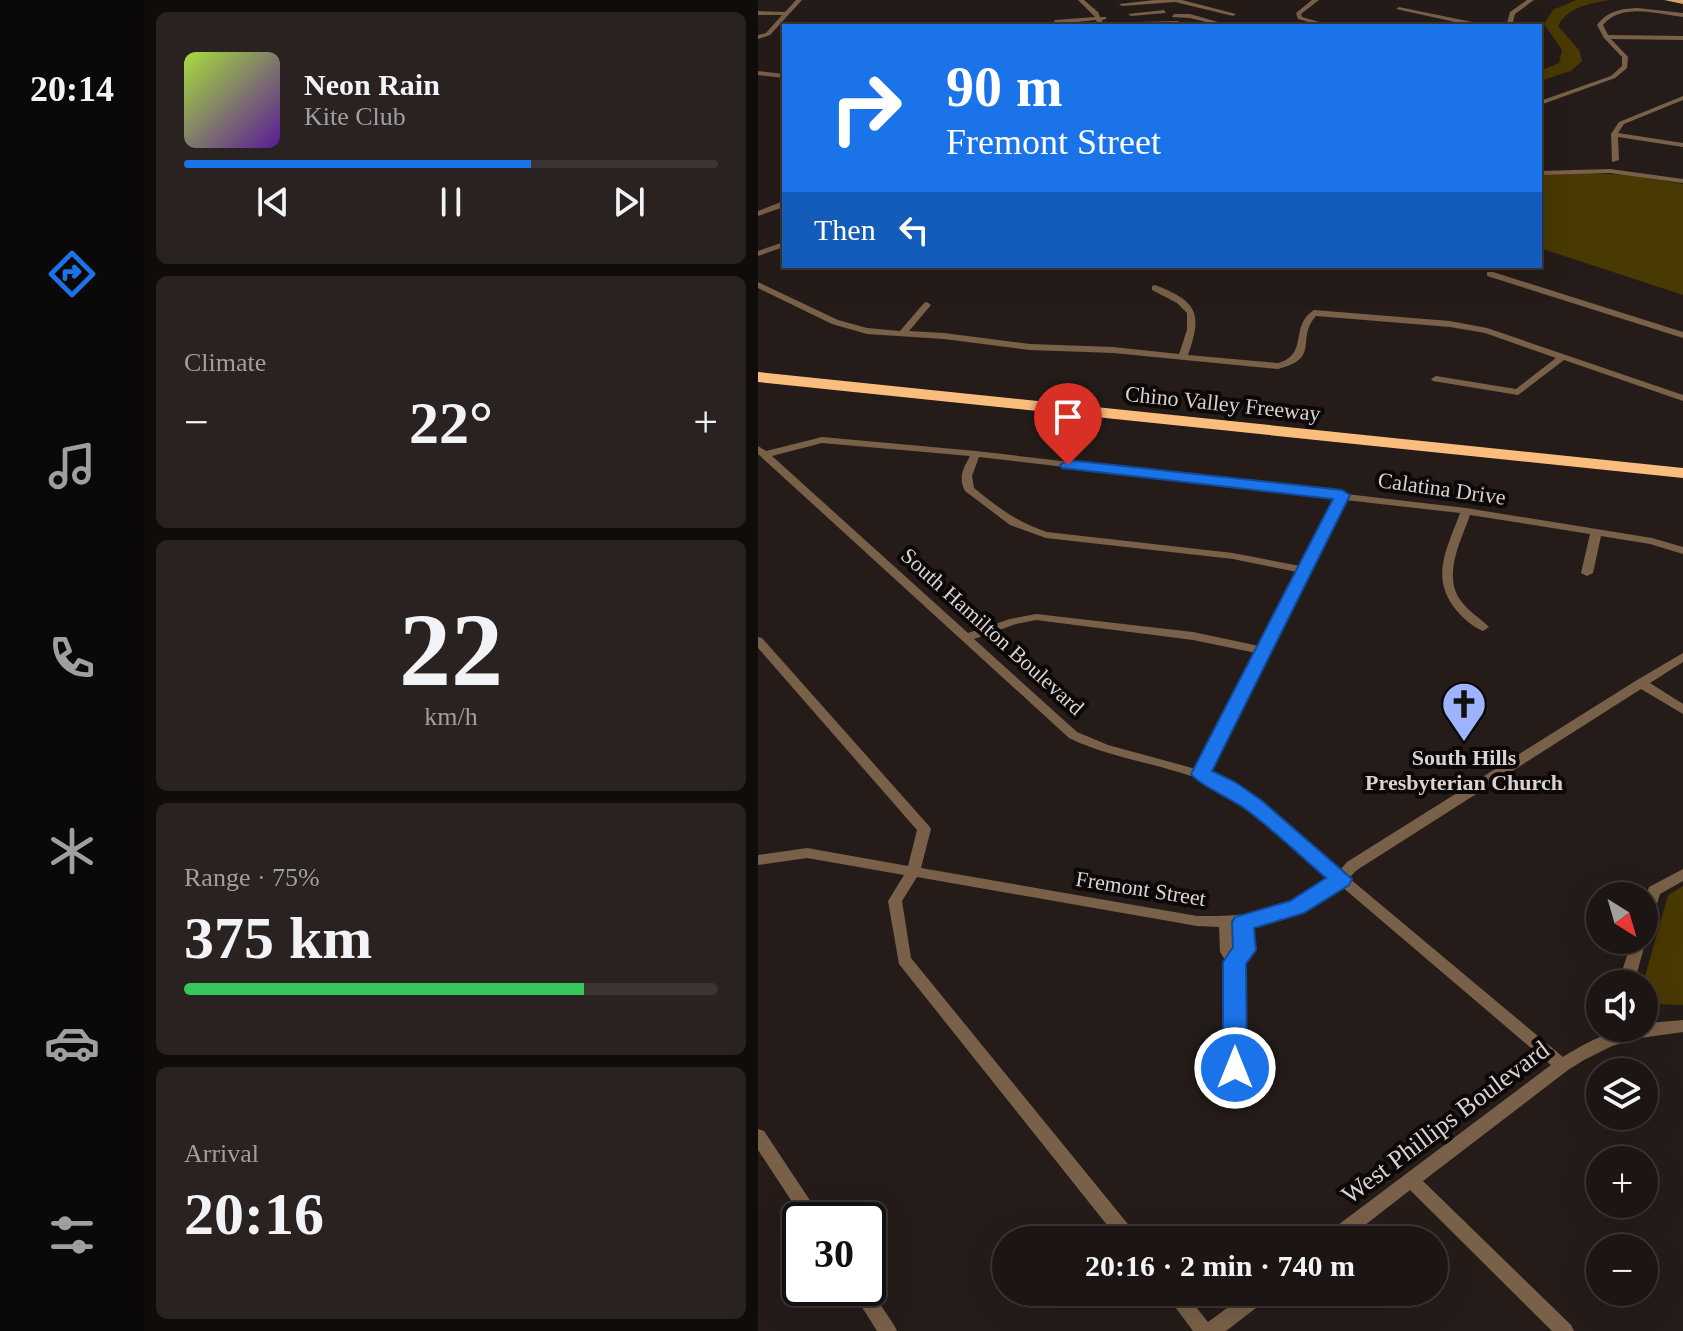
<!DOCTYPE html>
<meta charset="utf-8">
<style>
body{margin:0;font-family:"Times New Roman",serif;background:#292221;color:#f1f3f6;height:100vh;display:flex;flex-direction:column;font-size:30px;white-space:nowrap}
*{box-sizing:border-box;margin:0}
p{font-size:26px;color:#a09fa0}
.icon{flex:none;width:44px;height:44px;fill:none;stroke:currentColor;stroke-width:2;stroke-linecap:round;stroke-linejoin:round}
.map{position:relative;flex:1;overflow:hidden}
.details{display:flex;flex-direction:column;gap:12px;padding:12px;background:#0f0c0a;width:614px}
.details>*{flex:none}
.guide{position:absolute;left:24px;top:24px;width:760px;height:244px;border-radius:0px;box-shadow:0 8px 32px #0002,0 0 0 2px #3a3433;background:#1a73e8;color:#fff;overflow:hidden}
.needle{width:52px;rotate:143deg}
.fabs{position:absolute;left:828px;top:882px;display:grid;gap:16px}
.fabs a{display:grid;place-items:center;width:72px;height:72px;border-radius:50%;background:#1c1513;box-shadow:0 8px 32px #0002,0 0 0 2px #3a3433;font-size:40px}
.speed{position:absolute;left:24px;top:1202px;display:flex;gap:16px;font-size:40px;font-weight:700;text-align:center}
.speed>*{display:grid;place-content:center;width:104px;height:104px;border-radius:50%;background:#1c1513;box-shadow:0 8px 32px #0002,0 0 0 2px #3a3433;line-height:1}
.speed .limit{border:4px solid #111;border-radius:12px;background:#fff;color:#111}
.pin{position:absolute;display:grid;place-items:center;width:68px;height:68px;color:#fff;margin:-82px -34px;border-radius:50% 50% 50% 0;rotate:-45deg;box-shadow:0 0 8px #0007}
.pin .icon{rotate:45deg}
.me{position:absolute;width:88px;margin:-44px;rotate:0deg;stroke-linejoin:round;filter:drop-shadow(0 0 6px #0008)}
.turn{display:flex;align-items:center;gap:28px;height:168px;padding:0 32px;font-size:36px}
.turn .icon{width:104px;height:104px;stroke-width:2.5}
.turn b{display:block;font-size:56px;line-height:68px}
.then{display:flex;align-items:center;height:76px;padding:0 32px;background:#0003;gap:16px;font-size:30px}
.big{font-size:60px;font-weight:800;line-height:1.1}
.details .card{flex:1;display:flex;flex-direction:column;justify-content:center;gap:12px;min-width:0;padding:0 28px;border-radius:12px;background:#292221}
.details .dial{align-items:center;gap:0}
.dial b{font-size:104px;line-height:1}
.song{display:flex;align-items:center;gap:24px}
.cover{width:96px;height:96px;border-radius:12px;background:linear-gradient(135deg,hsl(80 70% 55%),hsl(270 70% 35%))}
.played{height:8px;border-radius:4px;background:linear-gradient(90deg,#1a73e8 65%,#3a3433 65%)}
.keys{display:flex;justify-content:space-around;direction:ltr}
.heat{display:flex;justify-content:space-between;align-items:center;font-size:44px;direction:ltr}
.charge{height:12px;border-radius:6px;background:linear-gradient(90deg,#34c759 75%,#3a3433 0)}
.trip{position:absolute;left:234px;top:1226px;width:456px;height:80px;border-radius:40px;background:#1c1513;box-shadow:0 8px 32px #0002,0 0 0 2px #3a3433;font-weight:800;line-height:80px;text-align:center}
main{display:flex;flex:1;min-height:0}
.menu{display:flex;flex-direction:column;width:144px;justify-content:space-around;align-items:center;background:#0b0808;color:#a09fa0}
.menu .icon{width:56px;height:56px}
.menu .on{color:#1a73e8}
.menu b{font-size:36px;color:#f1f3f6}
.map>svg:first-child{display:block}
</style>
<main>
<nav class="menu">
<b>20:14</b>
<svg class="icon on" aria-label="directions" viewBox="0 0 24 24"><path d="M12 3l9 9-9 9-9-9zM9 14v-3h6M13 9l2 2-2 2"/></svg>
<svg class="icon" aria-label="music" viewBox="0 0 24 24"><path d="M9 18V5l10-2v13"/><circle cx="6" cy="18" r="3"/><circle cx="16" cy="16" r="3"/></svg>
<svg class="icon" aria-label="phone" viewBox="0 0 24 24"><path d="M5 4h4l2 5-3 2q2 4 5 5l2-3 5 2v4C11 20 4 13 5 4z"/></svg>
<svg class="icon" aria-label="climate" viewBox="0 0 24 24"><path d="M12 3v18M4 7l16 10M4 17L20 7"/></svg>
<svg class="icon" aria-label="car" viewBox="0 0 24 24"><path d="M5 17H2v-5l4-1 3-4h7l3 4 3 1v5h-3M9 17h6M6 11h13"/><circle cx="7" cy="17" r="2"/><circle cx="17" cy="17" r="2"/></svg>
<svg class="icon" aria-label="filters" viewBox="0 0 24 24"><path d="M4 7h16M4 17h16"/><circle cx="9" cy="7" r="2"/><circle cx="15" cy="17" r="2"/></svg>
</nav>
<section class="details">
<div class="card">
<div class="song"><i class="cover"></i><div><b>Neon Rain</b><p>Kite Club</p></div></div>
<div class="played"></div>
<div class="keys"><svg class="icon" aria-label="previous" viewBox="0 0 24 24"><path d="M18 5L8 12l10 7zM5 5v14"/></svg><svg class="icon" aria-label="pause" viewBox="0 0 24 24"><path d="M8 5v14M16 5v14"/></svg><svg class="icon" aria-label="next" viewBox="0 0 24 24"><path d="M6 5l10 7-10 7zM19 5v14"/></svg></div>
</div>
<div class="card"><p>Climate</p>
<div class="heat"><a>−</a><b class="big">22°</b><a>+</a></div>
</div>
<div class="card dial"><b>22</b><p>km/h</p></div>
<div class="card"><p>Range · 75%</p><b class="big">375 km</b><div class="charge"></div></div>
<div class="card"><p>Arrival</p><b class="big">20:16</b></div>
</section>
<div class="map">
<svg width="925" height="1331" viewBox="0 0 925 1331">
<rect width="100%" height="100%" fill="#251c19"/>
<g fill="#493902">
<path d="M818,0h33c-21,4 -41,7 -51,26l21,24 3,11 -11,10 -31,10v-10l19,-8 3,-13 -18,-26 9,-14z"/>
<path d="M803,172l69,3 53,9v111l-143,-47v-72z"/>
<path d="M925,886v119l-28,-1 -11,-9 -1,-11 25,-89z"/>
</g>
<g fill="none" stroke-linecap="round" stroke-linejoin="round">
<g fill="#796048" fill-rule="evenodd">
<path d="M38,0h6l-32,35 -12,4v-4l8,-2 16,-18h-24v-4l27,1z"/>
<path d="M320,0h6l14,12 2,5h6v2l-4,1 1,6h-4l-3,-6 -38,4 -1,2h-6l4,-6 40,-3z"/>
<path d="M397,0h27l54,14 -3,2 -58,-14 -53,4 -3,-2z"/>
<path d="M554,0h7l-18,14 1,3 31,9h-10l-25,-7 -2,-6z"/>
<path d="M769,0h7l-19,14 -3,12h-39l-77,-17 3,-2 78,16h30l3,-11z"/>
<path d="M879,8l46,5v4c-25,-3 -62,-15 -80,8l5,10 75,1v4l-72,-1 17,18 -1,11 -12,10 -75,27v-4l71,-25 11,-10v-9l-18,-19 -7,-13c11,-14 23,-16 40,-17z"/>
<path d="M406,10l2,3 -35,3 -3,-2z"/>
<path d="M416,14h16l42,12h-10l-32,-8 -18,-1z"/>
<path d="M421,21l-2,3 -40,2 -3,-2 3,-2z"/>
<path d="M0,71l26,3v4l-26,-3z"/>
<path d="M925,96v4l-59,24 -6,9 65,10v4l-65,-10 1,23 -7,2 -1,-28 8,-12z"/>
<path d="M852,169l73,10v4l-73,-10 -70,2v-4z"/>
<path d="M23,202h3v5l-26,9v-5z"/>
<path d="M26,242v5l-26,9v-5z"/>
<path d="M729,272h6l190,60v6l-196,-62z"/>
<path d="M0,282l80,38 29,8 33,3 24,-28 3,-1 4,3 -22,26 35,2 86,11 83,3 66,7 8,-24v-17l-10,-10 -25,-13v-4l3,-1c42,16 48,28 33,70l90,8c31,-8 11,-37 36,-53l136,11 37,7 196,67v6l-119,-41 -46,35 -85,-14 -2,-2 5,-3 80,13 40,-31 -71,-25 -35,-6 -134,-11c-21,23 6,42 -38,53l-165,-16 -83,-3 -86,-11 -77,-5 -35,-10 -74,-36z"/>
<path d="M64,437l154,14 362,42 4,-1 4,2 120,14 186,30 31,9v7l-33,-10 -49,-8 -8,37 -6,3 -6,-3 9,-39 -120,-19c-9,26 -28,60 -9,86 7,10 19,17 28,26l-6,4c-10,-4 -19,-12 -26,-20 -28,-33 -10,-62 3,-98l-115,-13 -138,272c48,17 94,65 133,98l7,-8 290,-182 46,-27v9l-33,21 33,21v10l-42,-25 -284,181 -8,8 214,179c25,-16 51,-29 81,-29v-4l4,-1 35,-3v12l-49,7 -22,7 -28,14 -16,10 -145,111 148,144 3,6h-22l-142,-141 -64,50h-23l3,-6 225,-169 -210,-179c-27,21 -56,34 -91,39l2,25 -11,14 2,104 -2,5 -6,2 -6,-2 -2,-5v-105l-7,-11 -1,-25 -22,-1 -280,-49 -15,24 9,57 225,276 3,6h-20l-220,-276 -11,-63 16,-26 -97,-17 -49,7v-10l49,-7 101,18 9,-36 -159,-182v-11l4,1 167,188 2,3 -10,39 276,48c53,1 92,-5 135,-38 -36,-30 -85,-80 -128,-97 -44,-18 -92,-22 -135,-43l-311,-284v-8l8,5zM64,443l148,13c-7,13 -12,22 -5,35l45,34 36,13 187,21 64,13 -38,74 -66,-14 -157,-18 -26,5 -42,14 -196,-177zM221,457l356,42 -35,67 -67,-13 -186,-21c-29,-9 -51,-26 -73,-44l-2,-12zM278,620l157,20 63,13 -60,116 -88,-24 -31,-13 -103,-93 42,-15zM475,926h3l2,22 -3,4z"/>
<path d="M925,869v12l-23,13 -9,30 -2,4 -5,1v-28l5,-14z"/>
<path d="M886,936l2,4 -12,44h-16l14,-44h12z"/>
<path d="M0,1129l6,2 59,89h-19l-46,-70z"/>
<path d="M110,1286l26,39 3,6h-20l-27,-43h18z"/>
<path d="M406,1292h20l24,30 41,-30h23l-3,6 -43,33h-33z"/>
</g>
<path fill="#d6a36f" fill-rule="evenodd" d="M906,0h19v4z"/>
<path fill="#fbbd7e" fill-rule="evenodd" d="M0,372l925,96v10l-925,-96z"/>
</g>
<path fill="#1a73e8" stroke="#114b97" stroke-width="2" d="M310,460l274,30 8,5 -138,276 23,11 26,18 91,79 -3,6 -45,28 -50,15 2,22 -10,14 1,104 -4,7 -8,3 -9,-3 -3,-7v-106l10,-15 -1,-25 3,-5 55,-16 36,-23c-27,-23 -53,-49 -82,-70 -14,-10 -45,-23 -53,-34l142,-275 -271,-31 -2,-3z"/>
<defs>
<g id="church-pin" transform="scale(2.3)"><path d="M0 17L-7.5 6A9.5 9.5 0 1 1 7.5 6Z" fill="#9eb3fd" stroke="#0b0807"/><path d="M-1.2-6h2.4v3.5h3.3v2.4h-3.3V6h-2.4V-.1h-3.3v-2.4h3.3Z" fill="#111"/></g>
</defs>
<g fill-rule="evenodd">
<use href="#church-pin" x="706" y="704"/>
</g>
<g text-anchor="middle" stroke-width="8" stroke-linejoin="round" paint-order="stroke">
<g font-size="22" fill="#d8d2d0" stroke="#0b0807">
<text transform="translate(465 403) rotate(6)" y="8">Chino Valley Freeway</text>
<text transform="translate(684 488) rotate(8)" y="8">Calatina Drive</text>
<text transform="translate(235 631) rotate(42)" y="8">South Hamilton Boulevard</text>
<text transform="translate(383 888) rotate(9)" y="8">Fremont Street</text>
</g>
<g font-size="22" font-weight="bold" fill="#d8d2d0" stroke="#0b0807">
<text x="706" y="765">South Hills<tspan x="706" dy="25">Presbyterian Church</tspan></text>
</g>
<g font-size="26" fill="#d8d2d0" stroke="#0b0807">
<text transform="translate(687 1122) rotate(-37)" y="9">West Phillips Boulevard</text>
</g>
</g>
</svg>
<div class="fabs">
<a><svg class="needle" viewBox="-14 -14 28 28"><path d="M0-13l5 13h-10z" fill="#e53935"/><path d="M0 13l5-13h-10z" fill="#a09fa0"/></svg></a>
<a><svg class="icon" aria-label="sound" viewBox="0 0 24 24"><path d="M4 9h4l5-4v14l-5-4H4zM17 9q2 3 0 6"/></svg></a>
<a><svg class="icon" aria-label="layers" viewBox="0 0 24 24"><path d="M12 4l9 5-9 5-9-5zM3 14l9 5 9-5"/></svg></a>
<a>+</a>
<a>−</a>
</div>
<div class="speed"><div class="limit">30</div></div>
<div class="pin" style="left:310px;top:465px;background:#d93025"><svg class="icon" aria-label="arrive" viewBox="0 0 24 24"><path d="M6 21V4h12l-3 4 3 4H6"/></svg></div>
<svg class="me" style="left:477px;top:1068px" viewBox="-20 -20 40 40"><circle r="17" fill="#1a73e8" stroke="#fff" stroke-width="3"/><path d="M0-11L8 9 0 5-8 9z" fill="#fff"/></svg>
<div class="trip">20:16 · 2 min · 740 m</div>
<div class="guide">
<div class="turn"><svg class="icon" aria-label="right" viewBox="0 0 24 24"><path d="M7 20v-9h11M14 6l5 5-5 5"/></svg><div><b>90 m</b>Fremont Street</div></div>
<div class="then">Then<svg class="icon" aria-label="left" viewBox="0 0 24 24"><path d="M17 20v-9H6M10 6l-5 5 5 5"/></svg></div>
</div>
</div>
</main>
